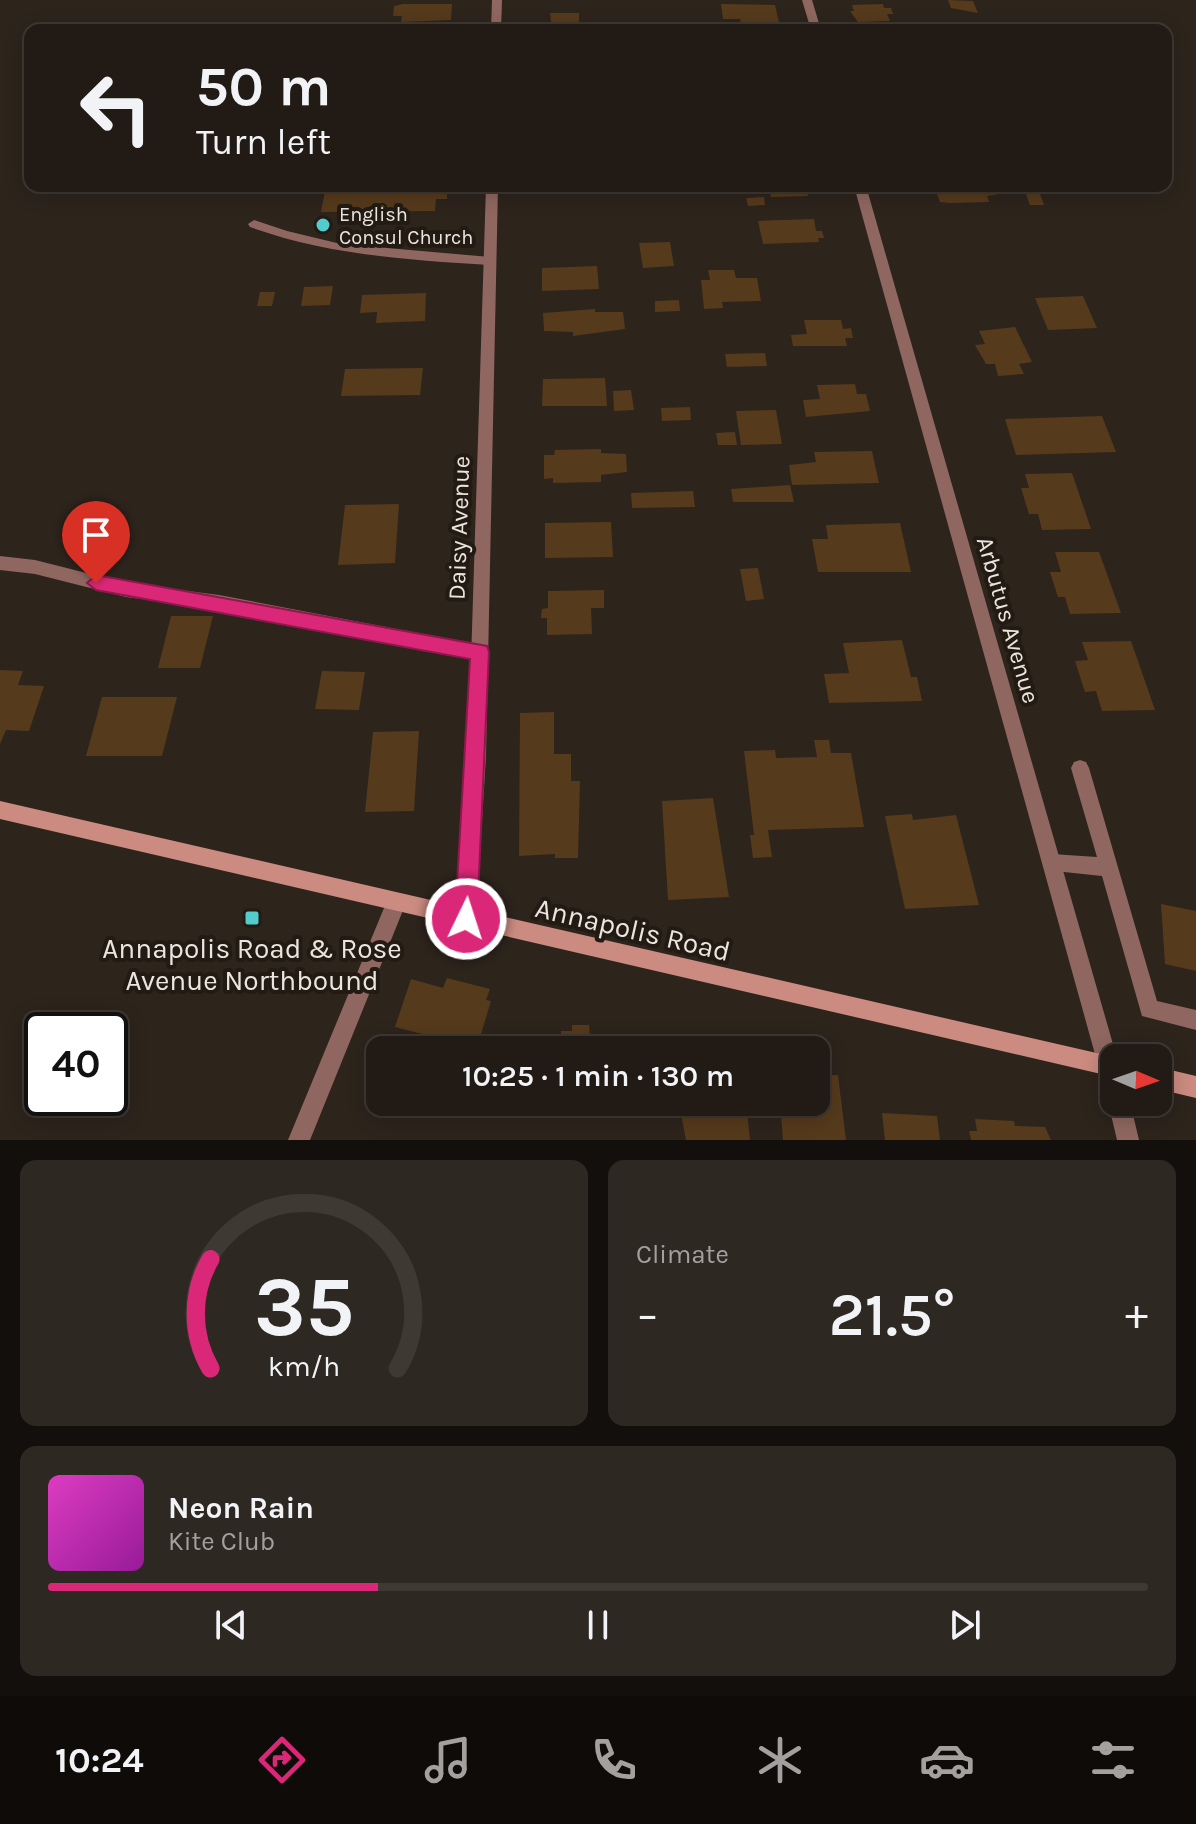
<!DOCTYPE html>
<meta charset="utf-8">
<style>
body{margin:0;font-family:Karla,sans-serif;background:#2e2822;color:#f1f3f6;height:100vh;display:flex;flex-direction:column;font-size:30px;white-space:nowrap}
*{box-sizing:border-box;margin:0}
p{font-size:26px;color:#a2a1a0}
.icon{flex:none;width:44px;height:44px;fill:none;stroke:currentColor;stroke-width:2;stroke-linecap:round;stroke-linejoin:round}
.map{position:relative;height:1140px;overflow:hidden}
.panel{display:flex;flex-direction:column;gap:20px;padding:20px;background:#130f0c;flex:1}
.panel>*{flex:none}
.guide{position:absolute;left:24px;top:24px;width:1148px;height:168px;border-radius:16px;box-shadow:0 4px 20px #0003,0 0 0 2px #3f3934;background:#221b15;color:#f1f3f6;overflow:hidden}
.needle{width:52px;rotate:92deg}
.tools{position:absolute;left:1100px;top:1044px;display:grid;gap:16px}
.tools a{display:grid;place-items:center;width:72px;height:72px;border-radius:16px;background:#221b15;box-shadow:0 4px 20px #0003,0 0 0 2px #3f3934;font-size:40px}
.speed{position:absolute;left:24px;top:1012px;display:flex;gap:16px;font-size:40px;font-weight:700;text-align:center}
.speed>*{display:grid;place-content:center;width:104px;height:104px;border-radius:50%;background:#221b15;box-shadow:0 4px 20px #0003,0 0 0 2px #3f3934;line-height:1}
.speed .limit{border:4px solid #111;border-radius:12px;background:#fff;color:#111}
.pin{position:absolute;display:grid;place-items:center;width:68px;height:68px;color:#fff;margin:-82px -34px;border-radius:50% 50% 50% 0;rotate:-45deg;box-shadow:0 0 8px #0007}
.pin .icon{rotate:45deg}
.me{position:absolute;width:88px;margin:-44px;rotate:4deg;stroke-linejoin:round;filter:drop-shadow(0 0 6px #0008)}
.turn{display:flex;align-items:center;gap:28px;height:168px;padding:0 40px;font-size:36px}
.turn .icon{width:104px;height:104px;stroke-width:2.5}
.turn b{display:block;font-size:56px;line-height:68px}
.big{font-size:60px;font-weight:600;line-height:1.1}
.panel .widget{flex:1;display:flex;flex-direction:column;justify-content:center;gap:12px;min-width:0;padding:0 28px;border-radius:16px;background:#2e2822}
.panel .dial{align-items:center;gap:0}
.dial svg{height:208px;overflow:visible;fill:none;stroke:#3f3934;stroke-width:7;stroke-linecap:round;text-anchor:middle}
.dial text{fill:#f1f3f6;stroke:none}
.song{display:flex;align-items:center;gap:24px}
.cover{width:96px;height:96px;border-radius:12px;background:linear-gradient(135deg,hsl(310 70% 55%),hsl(300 70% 35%))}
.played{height:8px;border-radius:4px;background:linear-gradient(90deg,#db2777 30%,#3f3934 30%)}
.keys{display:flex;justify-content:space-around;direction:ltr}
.heat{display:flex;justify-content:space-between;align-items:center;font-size:44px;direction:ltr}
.panel .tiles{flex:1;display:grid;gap:20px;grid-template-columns:1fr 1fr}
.widget:last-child{grid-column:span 2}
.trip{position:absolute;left:366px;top:1036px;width:464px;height:80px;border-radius:16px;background:#221b15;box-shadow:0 4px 20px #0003,0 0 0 2px #3f3934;font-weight:600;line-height:80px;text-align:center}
.tabs{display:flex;height:128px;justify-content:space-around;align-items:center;background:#0e0b08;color:#a2a1a0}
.tabs .icon{width:56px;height:56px}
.tabs .current{color:#db2777}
.tabs b{font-size:36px;color:#f1f3f6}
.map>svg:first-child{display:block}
</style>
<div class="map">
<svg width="1196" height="1140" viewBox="0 0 1196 1140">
<rect width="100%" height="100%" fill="#2d241c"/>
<g fill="#553a1c">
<path d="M948,0l25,1 5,12 -27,-5z"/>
<path d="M403,4h49l-1,16 -50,2 1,-6h-9l1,-10z"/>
<path d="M721,4l54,1 4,17 -38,1 -1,-4h-17z"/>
<path d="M883,4l1,4h7l2,6h-6l3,7 -32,1 -8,-11h4l-2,-6z"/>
<path d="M550,13h29v17h-27z"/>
<path d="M375,22l-1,8h-27l1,-7z"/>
<path d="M326,186h114l-1,5h8v8h-11l-1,12 -114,1z"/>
<path d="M769,186h36l3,10 -37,1z"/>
<path d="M934,186h68l3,7 -18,3 2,6 -39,1 -10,-1z"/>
<path d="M1023,186h14l7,19h-14z"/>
<path d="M764,197l1,8 -17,1 -2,-8z"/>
<path d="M814,219l2,12h6l2,7h-6l1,4 -56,2 -5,-23z"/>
<path d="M670,242l4,24 -31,2 -4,-25z"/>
<path d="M597,266l2,23 -57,2v-23z"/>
<path d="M708,270h26l2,8h21l4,23 -39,1 1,6 -19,1 -3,-29h9z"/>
<path d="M333,286l-3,19 -29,1 3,-19z"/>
<path d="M260,292h15l-3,14h-15z"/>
<path d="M426,293l-1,28 -49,2 1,-11 -17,1 2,-18z"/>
<path d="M1083,296l14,32 -49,2 -13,-32z"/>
<path d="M679,300l1,11 -25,1v-11z"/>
<path d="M595,309v3h28l2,17 -52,7v-4l-29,-1 -1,-18z"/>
<path d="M804,320h37l2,9 8,-1 2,10h-8l2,8h-54l-2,-11 16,-1z"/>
<path d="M1015,327l17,35 -13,2 5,10 -26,2 -3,-12h-9l-11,-19 10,-1 -6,-13z"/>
<path d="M765,353l2,13 -40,1 -2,-13z"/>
<path d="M423,368l-3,27 -79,1 4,-27z"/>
<path d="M605,378l2,28h-65l1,-27z"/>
<path d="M855,384l2,10h9l4,17 -64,6 -3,-17 17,-1 -3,-14z"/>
<path d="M631,390l3,20 -20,1 -1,-20z"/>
<path d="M690,407l1,13 -29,1 -1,-13z"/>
<path d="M776,410l6,34 -41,1 -5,-34z"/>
<path d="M1102,416l14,36 -100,3 -11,-36z"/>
<path d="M735,432l2,13h-19l-2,-12z"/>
<path d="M601,449v4l25,1 1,18 -26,3v7l-48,1v-5l-9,1v-24h10l1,-5z"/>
<path d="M872,451l7,32 -87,2 -3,-20 27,-3 -2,-10z"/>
<path d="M1072,473l19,56 -49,1 -4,-16h-9l-8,-26h8l-4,-14z"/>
<path d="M790,485l4,17h-61l-2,-13z"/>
<path d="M693,491l2,16 -63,1 -1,-15z"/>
<path d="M399,504l-4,59 -57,2 7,-60z"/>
<path d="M611,522l2,35 -68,1v-35z"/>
<path d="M900,523l11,49h-93l-6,-33h16l-2,-14z"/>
<path d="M1055,552h44l22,61 -51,1 -5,-17h-7l-8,-25h11z"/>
<path d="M758,568l6,31 -18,2 -6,-32z"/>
<path d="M604,590v18h-13l1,26 -45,1v-17h-6l1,-9 6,-1v-17z"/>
<path d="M171,616h42l-13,52h-42z"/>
<path d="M902,640l9,37h6l5,24 -93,2 -5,-29 25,-1 -6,-30z"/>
<path d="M1131,641l24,69 -53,1 -6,-20 -11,1 -10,-31 13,-1 -6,-18z"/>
<path d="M0,670l23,1 -5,14 26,1 -15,45 -23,-1 -6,14z"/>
<path d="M322,671l43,1 -6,38 -44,-1z"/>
<path d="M102,697h75l-15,59h-76z"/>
<path d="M554,712v42h17v27h9l-2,77h-23v-4l-36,2 1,-143z"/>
<path d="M419,731l-5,80 -49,1 8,-80z"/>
<path d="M814,740h15l2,13h20l13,74 -96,3 4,27 -19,1 -3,-23h4l-10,-84 31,-1 1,8 41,-1z"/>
<path d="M713,798l16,99 -61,3 -6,-99z"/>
<path d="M912,814l1,6 43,-5 23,90 -74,4 -20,-93z"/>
<path d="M1161,904l35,7v60l-31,-7z"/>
<path d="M447,978l43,11 -4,11 5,1 -10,33 7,1 -4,15h-63l5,-15 -31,-8 16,-48 32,9z"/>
<path d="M572,1025h17l2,25h-53v-15l23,1v-5h11z"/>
<path d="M816,1065h11v10h11l8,65h-63l-3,-38h36z"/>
<rect x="535" y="1102" width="55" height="6"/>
<path d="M685,1102h61l4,38h-64l-5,-26 5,-4z"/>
<path d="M882,1113l55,3 3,24h-55z"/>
<path d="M975,1119l39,2 1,5 30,1 6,13h-80l-2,-9h8z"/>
</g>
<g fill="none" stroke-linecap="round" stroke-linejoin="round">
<g fill="#8f6760" fill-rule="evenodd">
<path d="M0,556l35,4 91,23 93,12 261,50 6,2 2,5 -2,5 -6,2 -261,-50 -93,-12 -91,-23 -35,-4z"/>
<path d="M1080,760l6,2 3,6 68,233 39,9v20l-54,-14 -40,-140 -57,-6 -2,-7 2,-7 7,-2 45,3 -26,-89 3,-6z"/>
</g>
<g fill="#8f6760" fill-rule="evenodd">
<path d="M802,0h10l9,30h-10z"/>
<path d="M854,186h12l251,872h-3v44h16l9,38h-22l-9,-38 6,-9 -7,-3 -4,-7z"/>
<path d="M254,220l33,11 54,13 149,13 6,4 -6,4c-82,-5 -162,-10 -240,-38l-2,-3z"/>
<path d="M396,893l7,3 3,7 -96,237h-22l101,-244z"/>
</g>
<g fill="#8f6760" fill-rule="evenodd">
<path d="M492,0h10l-1,30h-10z"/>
<path d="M486,186h12l-12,570 -10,163 -3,7 -7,3 -7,-3 -3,-7 12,-163z"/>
</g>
<g fill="#cb8b80" fill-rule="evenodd">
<path d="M0,801l1114,256 4,1h-4v19l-1114,-258z"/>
<path d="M1158,1067l38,9v22l-38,-9z"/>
</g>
</g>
<path fill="#db2777" stroke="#8e194d" stroke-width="2" d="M96,575l391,71 2,6 -12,267 -3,8 -8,3 -8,-3 -3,-8 15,-260 -374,-69 -9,-7z"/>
<g fill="#52cdcd" stroke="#231b13" stroke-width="3">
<circle cx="323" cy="225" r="8"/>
<rect x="244" y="910" width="16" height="16" rx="4"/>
</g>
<g text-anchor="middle" stroke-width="8" stroke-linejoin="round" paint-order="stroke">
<g font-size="20" fill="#ebe5e0" stroke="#231b13" text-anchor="start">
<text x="339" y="221">English<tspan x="339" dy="23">Consul Church</tspan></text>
</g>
<g font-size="24" fill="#ebe5e0" stroke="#231b13">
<text transform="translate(459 528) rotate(-88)" y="8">Daisy Avenue</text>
<text transform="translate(1008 620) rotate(74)" y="8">Arbutus Avenue</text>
</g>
<g font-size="28" fill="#ebe5e0" stroke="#231b13">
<text transform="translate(633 929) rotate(13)" y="10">Annapolis Road</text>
</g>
<g font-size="28" fill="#ebe5e0" stroke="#231b13">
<text x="252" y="958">Annapolis Road &amp; Rose<tspan x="252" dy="32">Avenue Northbound</tspan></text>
</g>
</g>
</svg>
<div class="tools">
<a><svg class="needle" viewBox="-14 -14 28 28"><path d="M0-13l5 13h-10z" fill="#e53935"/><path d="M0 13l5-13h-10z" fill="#a2a1a0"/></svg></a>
</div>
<div class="speed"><div class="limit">40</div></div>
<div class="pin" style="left:96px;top:583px;background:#d93025"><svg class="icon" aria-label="arrive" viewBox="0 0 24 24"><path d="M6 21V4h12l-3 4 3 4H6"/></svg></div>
<svg class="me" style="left:466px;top:919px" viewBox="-20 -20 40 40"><circle r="17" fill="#db2777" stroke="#fff" stroke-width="3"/><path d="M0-11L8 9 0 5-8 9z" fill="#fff"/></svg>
<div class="trip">10:25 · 1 min · 130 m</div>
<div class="guide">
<div class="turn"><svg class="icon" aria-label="left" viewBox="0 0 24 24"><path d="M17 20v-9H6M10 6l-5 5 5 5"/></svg><div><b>50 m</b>Turn left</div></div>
</div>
</div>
<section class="panel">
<div class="tiles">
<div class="widget dial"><svg viewBox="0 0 100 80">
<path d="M14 69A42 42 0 1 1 86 69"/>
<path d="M14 69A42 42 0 0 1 14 27" stroke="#db2777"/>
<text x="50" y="56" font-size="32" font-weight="700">35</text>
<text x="50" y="72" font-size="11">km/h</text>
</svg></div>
<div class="widget"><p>Climate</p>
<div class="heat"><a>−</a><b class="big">21.5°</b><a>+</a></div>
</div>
<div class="widget">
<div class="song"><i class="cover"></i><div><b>Neon Rain</b><p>Kite Club</p></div></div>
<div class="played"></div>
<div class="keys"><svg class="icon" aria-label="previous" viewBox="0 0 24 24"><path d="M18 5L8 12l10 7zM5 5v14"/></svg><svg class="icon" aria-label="pause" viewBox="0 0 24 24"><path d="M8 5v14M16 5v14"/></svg><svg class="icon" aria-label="next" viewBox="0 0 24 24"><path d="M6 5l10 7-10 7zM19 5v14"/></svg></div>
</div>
</div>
</section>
<nav class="tabs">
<b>10:24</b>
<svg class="icon current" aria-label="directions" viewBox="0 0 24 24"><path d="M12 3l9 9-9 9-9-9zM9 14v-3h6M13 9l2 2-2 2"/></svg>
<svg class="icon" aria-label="music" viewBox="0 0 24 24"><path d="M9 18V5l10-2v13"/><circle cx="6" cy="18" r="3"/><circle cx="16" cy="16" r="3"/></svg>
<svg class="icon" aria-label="phone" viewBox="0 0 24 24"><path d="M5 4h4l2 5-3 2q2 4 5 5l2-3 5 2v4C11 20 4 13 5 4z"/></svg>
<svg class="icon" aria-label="climate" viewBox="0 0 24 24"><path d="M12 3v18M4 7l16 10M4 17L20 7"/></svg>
<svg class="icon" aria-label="car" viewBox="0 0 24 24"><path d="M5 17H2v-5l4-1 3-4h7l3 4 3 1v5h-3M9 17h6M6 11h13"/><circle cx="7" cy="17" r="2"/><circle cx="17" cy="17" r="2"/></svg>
<svg class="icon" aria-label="filters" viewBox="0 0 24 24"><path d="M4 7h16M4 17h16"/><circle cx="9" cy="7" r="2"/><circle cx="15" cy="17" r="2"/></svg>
</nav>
